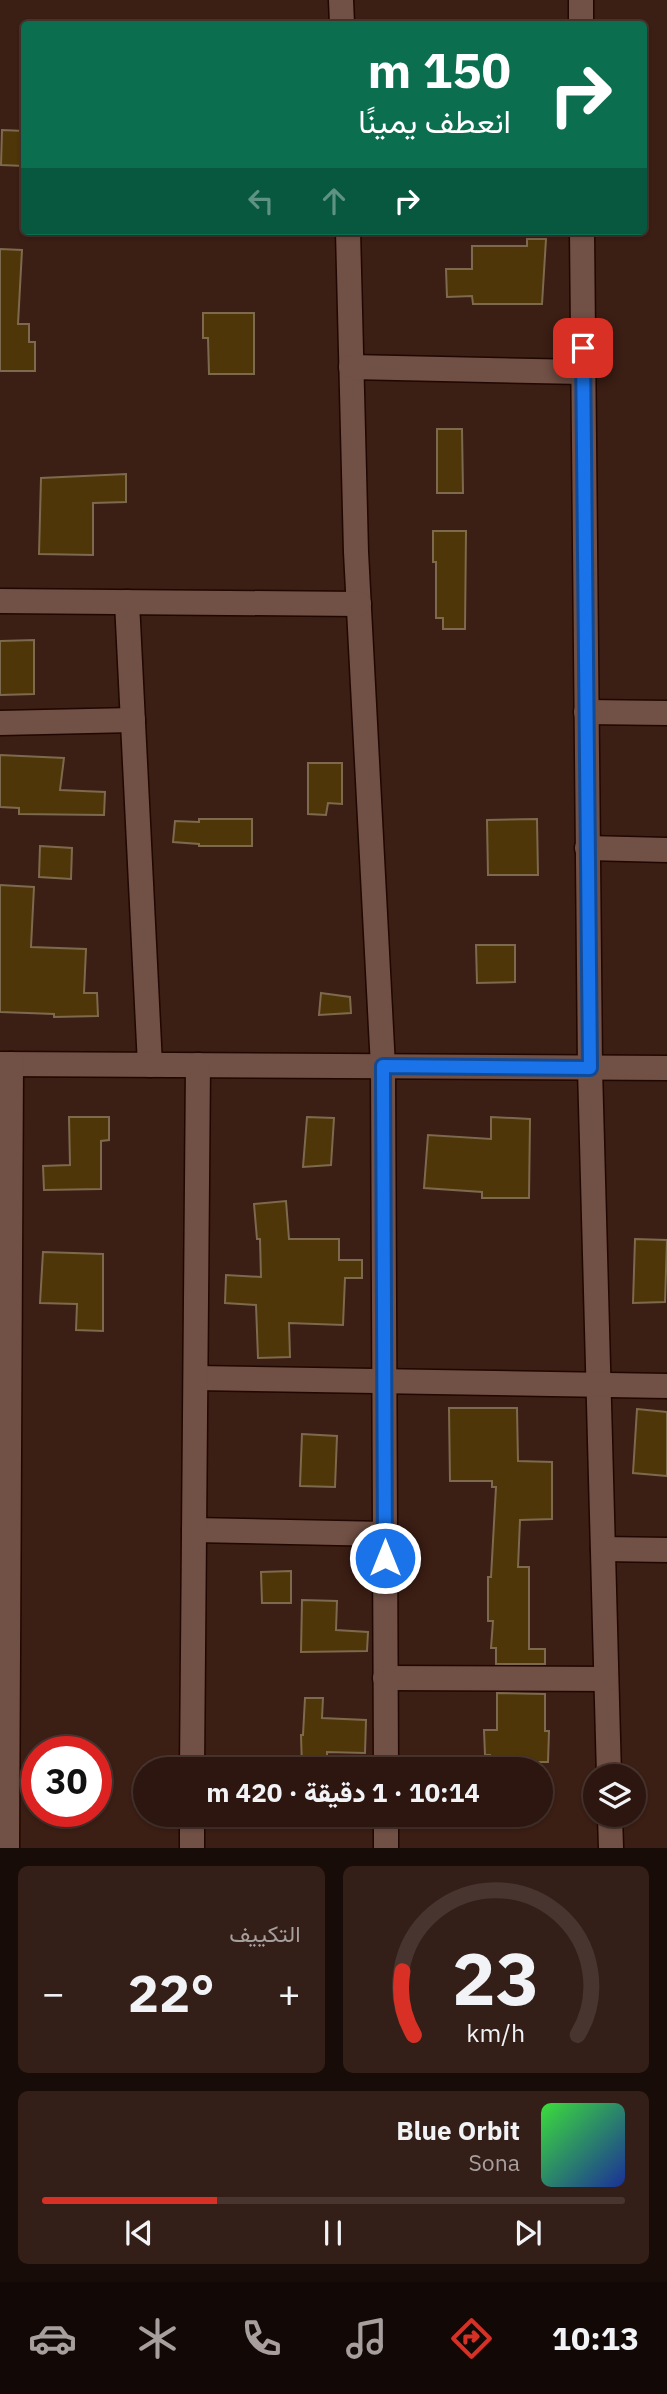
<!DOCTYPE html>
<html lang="ar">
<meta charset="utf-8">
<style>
body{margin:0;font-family:"IBM Plex Sans",Vazirmatn,sans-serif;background:#341f18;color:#f1f3f6;direction:rtl;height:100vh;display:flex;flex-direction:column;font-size:26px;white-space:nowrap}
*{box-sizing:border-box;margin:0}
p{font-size:23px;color:#a69f9e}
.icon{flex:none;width:38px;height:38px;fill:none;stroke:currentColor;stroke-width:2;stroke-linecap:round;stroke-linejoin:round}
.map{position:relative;height:1848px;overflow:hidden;direction:ltr}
.drawer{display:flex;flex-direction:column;gap:18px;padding:18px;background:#180c08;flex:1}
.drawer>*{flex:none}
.guide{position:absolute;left:21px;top:21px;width:626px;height:214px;border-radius:7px;box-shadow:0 2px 5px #0004,0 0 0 2px #48352f;direction:rtl;background:#0b6e4f;color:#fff;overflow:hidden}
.tools{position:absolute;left:583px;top:1764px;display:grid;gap:14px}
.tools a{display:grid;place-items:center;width:63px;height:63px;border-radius:50%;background:#2c160f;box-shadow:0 2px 5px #0004,0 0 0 2px #48352f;font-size:35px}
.speed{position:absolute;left:21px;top:1736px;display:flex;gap:14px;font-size:35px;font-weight:700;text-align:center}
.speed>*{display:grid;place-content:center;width:91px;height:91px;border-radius:50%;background:#2c160f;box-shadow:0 2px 5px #0004,0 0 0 2px #48352f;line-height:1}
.speed .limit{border:10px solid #d22;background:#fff;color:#111}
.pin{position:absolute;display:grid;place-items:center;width:60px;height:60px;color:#fff;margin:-30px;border-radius:14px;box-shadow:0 4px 10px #0006}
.me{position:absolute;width:77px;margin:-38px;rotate:0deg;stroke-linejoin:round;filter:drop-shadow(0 0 5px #0008)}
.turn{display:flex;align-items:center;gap:24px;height:147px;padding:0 21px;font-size:32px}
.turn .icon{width:91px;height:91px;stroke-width:2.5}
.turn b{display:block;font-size:49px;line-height:60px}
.lanes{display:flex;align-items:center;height:66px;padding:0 21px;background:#0003;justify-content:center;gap:35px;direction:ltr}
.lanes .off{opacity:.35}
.big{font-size:52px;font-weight:800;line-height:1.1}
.drawer .tile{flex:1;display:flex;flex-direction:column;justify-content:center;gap:10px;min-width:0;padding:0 24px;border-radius:10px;background:#341f18}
.drawer .dial{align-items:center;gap:0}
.dial svg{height:182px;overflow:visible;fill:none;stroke:#48352f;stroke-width:7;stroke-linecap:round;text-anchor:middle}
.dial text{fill:#f1f3f6;stroke:none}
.song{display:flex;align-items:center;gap:21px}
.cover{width:84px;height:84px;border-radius:10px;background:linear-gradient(135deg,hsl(120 70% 55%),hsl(230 70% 35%))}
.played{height:7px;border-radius:4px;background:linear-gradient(90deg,#d93025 30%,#48352f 30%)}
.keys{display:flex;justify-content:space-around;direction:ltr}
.heat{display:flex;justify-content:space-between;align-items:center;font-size:38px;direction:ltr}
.drawer .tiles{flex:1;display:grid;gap:18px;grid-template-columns:1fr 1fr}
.tile:last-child{grid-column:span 2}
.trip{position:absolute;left:133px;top:1757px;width:420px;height:70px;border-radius:35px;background:#2c160f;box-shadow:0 2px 5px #0004,0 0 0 2px #48352f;font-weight:800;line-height:70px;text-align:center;direction:rtl}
.dock{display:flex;height:112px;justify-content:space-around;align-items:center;background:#120906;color:#a69f9e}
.dock .icon{width:49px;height:49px}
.dock .active{color:#d93025}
.dock b{font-size:32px;color:#f1f3f6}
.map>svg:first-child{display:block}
</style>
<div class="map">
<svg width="667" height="1848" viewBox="0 0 667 1848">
<rect width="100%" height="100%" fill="#3b1e14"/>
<g fill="#4e3608" stroke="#7d694d" stroke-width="2">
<path d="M2,130l22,1v35l-23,-1z"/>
<path d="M527,239h19l-4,65h-69l-1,-8 -25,1 -1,-28h26v-23h55z"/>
<path d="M0,249l22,1 -4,74h11v18h6v29h-35z"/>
<path d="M203,313h51v61h-45l-1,-36h-5z"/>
<path d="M437,429h25l1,64h-26z"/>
<path d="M126,474v28l-33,1v52l-54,-1 2,-76z"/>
<path d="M433,531h33l-1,98h-22v-11h-7v-56h-3z"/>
<path d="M34,640v54l-34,1v-54z"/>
<path d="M0,755l64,3 -4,32 45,2 -1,23 -85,-1v-6l-19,-1z"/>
<path d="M308,763h34v41l-14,-1 -2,12 -18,-1z"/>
<path d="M199,819h53v27h-53v-2l-26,-2 2,-21 24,1z"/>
<path d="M537,819l1,56h-50l-1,-55z"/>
<path d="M40,846l32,2 -1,31 -32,-2z"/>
<path d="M0,885l34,2 -3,60 55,2 -2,44h13l1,23 -44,1v-3l-54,-2z"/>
<path d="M476,945h39v37l-38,1z"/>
<path d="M321,993l29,4 1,16 -32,2z"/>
<path d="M69,1117h40v23l-8,1v48l-57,1 -1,-24 27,-1z"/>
<path d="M307,1117l27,1 -3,47 -28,2z"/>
<path d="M491,1117l39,2 -1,79h-47v-6l-58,-4 4,-53 63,4z"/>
<path d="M286,1201l3,38h50v21h23v18h-17l-2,47 -54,-2 1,34 -32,1 -2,-53 -31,-2 1,-28 35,2 -1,-38h-3l-3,-35z"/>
<path d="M635,1239l32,1 -2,62 -32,1z"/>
<path d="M43,1252l60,2v77l-27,-1 1,-26 -37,-1z"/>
<path d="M449,1408h68l1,53 34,1v57l-32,1 -2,47h11v82h16v15h-49v-16h-5l2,-27h-5v-44h3l5,-90h-4v-6h-42z"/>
<path d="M637,1409l30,3v64l-34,-3z"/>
<path d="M302,1434l35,2 -2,51 -35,-1z"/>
<path d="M291,1571v32h-29l-1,-31z"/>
<path d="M302,1600l35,1 -1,29 32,2 -1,19 -66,1z"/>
<path d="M497,1693l48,1v37h4l-1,31h-33v7h-25v-14h-5l-1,-25h13z"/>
<path d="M305,1698h18l-1,20 44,2 -1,33 -38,-1v15l-25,1 -1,-33h2z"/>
</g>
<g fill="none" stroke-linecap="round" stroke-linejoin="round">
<g stroke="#210701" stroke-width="27">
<g id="minor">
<path d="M341,0l1,24"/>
<path d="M581,0v24"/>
<path d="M348,231l8,321 27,515 3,702"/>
<path d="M582,231l8,837 19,708"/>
<path d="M351,367l232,5"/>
<path d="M0,601l359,3"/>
<path d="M127,602l23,463"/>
<path d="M586,712l81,1"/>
<path d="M0,723l133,-3"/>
<path d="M587,848l80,2"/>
<path d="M0,1064l667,4"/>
<path d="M196,1378l471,8"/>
<path d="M194,1530l191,4"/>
<path d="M603,1549l64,1"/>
<path d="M385,1678l221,1"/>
<path d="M192,1769l6,-704"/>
<path d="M386,1815v33"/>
<path d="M610,1815l1,33"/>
<path d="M7,1848l4,-784"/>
<path d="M192,1848v-33"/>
</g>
</g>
<use href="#minor" stroke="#715045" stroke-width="24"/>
</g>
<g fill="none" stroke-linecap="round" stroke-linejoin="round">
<g stroke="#114b97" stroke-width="18">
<path id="route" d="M385,1558l-2,-492 207,2 -7,-720"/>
</g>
<use href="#route" stroke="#1a73e8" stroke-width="12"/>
</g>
</svg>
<div class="tools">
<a><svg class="icon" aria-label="layers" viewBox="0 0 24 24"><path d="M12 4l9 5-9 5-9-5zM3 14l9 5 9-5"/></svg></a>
</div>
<div class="speed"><div class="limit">30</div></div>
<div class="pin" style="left:583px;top:348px;background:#d93025"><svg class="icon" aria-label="arrive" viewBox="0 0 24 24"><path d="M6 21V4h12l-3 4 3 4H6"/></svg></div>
<svg class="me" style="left:385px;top:1558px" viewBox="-20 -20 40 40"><circle r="17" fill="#1a73e8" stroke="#fff" stroke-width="3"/><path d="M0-11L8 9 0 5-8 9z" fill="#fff"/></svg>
<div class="trip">10:14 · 1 دقيقة · 420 m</div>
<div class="guide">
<div class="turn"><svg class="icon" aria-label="right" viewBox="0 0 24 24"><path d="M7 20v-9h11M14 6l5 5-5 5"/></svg><div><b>150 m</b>انعطف يمينًا</div></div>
<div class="lanes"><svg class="icon off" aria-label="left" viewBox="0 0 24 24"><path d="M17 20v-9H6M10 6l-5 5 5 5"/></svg><svg class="icon off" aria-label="ahead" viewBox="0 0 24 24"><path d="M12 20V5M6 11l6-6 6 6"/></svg><svg class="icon" aria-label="right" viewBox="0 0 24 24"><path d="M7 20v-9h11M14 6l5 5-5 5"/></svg></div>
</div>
</div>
<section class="drawer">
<div class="tiles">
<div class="tile dial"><svg viewBox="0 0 100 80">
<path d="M14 69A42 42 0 1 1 86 69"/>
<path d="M14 69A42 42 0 0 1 9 41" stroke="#d93025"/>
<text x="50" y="56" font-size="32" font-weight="700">23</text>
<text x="50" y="72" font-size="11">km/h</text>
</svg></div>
<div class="tile"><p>التكييف</p>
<div class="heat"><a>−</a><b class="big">22°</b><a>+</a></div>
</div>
<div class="tile">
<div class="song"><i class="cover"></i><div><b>Blue Orbit</b><p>Sona</p></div></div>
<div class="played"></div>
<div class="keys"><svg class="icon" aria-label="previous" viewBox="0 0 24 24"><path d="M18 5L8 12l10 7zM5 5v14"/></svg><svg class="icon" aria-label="pause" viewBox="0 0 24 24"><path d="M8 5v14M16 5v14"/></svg><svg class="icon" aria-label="next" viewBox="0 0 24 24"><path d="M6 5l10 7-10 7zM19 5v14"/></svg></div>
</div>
</div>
</section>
<nav class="dock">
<b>10:13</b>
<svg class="icon active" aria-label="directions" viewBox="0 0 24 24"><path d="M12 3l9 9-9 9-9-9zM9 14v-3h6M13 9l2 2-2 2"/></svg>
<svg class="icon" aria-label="music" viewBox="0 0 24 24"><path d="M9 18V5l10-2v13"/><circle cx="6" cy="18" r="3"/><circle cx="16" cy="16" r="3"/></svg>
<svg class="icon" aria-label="phone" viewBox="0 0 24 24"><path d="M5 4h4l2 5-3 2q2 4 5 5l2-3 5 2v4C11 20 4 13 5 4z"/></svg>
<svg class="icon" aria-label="climate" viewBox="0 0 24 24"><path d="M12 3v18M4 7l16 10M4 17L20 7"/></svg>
<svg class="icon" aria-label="car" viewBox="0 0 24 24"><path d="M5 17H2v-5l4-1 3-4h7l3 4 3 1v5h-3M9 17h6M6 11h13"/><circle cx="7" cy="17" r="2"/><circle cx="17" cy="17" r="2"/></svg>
</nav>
